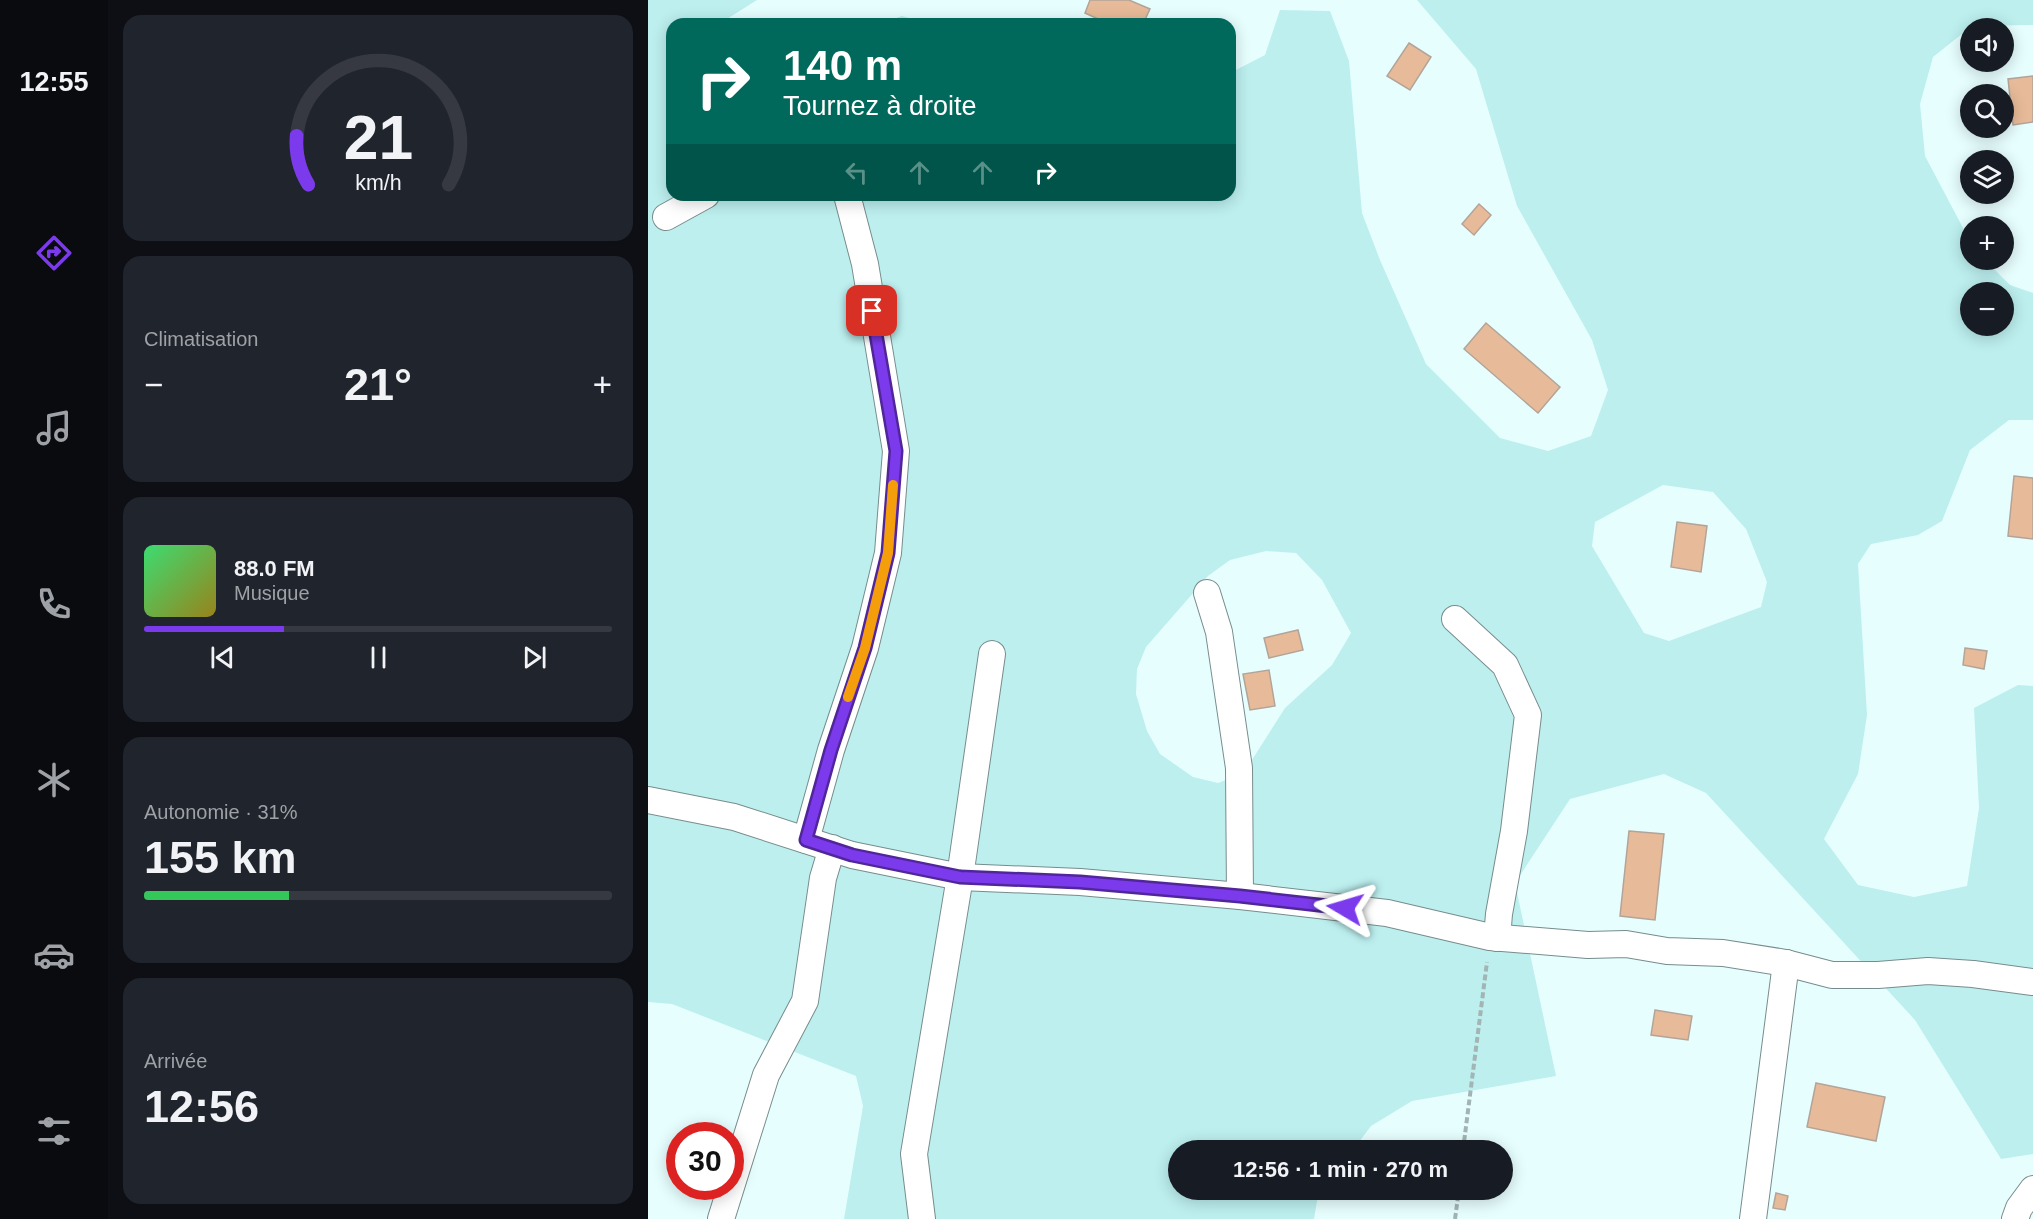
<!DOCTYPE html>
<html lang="fr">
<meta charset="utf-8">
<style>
body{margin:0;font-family:Arial,sans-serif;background:#20242c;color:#f1f3f6;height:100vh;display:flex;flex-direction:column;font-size:22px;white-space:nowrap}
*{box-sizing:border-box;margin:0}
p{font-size:20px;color:#9ea1a6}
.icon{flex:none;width:33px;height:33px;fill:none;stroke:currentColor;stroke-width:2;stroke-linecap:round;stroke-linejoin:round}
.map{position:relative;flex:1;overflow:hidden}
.panel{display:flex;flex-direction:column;gap:15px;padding:15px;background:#0d0f14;width:540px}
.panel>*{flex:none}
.banner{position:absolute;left:18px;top:18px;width:570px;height:183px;border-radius:18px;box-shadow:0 3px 15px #0003;background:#00695c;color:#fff;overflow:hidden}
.buttons{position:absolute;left:1312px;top:18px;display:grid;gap:12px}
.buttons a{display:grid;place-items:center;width:54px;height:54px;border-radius:50%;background:#171b24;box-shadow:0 3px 15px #0003;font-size:30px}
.speed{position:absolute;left:18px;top:1122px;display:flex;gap:12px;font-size:30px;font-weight:700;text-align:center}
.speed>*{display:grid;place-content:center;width:78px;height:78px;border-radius:50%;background:#171b24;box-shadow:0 3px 15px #0003;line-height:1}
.speed .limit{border:9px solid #d22;background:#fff;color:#111}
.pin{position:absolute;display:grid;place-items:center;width:51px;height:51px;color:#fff;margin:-26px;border-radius:12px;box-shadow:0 3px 9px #0006}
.me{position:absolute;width:66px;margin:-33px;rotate:277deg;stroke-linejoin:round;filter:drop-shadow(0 0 4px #0008)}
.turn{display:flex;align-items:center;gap:21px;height:126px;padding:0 18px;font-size:27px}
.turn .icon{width:78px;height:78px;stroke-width:2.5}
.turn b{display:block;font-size:42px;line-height:51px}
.lanes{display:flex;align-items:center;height:57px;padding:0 18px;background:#0003;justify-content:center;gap:30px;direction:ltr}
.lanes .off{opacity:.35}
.big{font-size:45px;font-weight:600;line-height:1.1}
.panel .widget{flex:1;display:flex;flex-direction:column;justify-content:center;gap:9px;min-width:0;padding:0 21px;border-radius:18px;background:#20242c}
.panel .dial{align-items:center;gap:0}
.dial svg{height:156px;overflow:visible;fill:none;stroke:#363941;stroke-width:7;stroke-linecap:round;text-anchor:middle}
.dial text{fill:#f1f3f6;stroke:none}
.song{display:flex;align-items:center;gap:18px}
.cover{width:72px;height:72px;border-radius:9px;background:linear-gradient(135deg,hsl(140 70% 55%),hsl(50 70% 35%))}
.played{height:6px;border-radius:3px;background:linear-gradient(90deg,#7c3aed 30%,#363941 30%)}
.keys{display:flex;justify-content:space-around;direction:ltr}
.heat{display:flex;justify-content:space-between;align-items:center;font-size:33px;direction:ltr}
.charge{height:9px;border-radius:4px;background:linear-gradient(90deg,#34c759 31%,#363941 0)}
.trip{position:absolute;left:520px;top:1140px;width:345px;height:60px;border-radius:30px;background:#171b24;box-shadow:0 3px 15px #0003;font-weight:600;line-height:60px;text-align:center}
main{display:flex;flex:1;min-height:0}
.tabs{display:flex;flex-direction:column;width:108px;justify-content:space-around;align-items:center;background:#090b0e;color:#9ea1a6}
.tabs .icon{width:42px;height:42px}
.tabs .active{color:#7c3aed}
.tabs b{font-size:27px;color:#f1f3f6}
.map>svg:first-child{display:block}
</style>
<main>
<nav class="tabs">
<b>12:55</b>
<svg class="icon active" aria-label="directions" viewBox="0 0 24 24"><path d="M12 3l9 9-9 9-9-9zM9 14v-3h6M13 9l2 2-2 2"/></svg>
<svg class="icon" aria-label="music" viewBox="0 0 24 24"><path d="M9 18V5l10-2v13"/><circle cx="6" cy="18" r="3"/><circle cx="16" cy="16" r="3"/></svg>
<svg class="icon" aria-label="phone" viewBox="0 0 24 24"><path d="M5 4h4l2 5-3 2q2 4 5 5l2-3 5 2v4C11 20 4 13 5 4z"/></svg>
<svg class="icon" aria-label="climate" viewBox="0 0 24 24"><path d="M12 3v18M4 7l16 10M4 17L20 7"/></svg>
<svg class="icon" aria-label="car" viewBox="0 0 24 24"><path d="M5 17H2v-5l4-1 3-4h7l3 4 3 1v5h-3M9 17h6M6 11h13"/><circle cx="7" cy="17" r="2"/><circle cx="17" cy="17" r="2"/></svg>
<svg class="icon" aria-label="filters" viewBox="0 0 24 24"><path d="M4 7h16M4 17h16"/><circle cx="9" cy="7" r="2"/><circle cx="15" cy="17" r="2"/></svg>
</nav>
<section class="panel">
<div class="widget dial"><svg viewBox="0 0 100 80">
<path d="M14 69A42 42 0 1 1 86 69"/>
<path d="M14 69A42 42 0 0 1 8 44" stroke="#7c3aed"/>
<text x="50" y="56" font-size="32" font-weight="700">21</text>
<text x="50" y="72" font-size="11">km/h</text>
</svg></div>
<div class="widget"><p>Climatisation</p>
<div class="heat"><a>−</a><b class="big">21°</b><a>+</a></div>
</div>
<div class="widget">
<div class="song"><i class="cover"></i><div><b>88.0 FM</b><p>Musique</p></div></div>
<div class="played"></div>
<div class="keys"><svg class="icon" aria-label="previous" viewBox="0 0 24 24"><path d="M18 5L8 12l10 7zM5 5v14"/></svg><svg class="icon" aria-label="pause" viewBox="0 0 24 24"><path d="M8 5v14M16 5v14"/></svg><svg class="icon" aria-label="next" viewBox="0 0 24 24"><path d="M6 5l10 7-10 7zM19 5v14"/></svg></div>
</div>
<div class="widget"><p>Autonomie · 31%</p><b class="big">155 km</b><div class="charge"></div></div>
<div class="widget"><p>Arrivée</p><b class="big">12:56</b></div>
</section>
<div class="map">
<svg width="1385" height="1219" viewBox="0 0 1385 1219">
<rect width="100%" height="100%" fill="#e7fefe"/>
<g fill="#bdefef" fill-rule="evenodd">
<path d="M0,0h109l-38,24h-47v171h558v-122l35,-18 15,-45 50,1 19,50 13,152 18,47 46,104 74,74 48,13 43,-15 17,-46 -16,-50 -75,-134 -41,-137 -59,-69h616v25l-61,1 -39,31 -13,47 5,52 46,87v17h14l25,25 23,8v127h-24l-39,30 -28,71 -24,14 -47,9 -13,20 9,151 -9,59 -34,65 34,46 56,12 53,-11 12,-78 -5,-100 44,-23 15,1v468l-32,5 -86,-139 -209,-227 -42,-19 -94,25 -55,84 41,193 -144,25 -41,25 -18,24h-174v40h146l-8,11 -3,18h-470l19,-113 -7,-30 -184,-72 -24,-2zM1323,292h33v34h-33zM1015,485l50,7 33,37 21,53 -6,25 -92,34 -25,-8 -52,-87 3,-24zM618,551l30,2 26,27 29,53 -19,32 -47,43 -35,55 -19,15 -13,5 -25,-6 -33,-23 -13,-23 -11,-37 1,-25 9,-22 62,-71 22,-16z"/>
<path d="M254,16l28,8h-51z"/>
</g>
<g fill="#e7bb99" stroke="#b3a499" stroke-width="1.5">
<path d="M442,0h39l21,9 -7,15h-34l-24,-11z"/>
<path d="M528,19l11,5h-13z"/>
<path d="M761,43l22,14 -21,33 -23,-14z"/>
<path d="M1385,76v46l-20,3 -5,-46z"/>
<path d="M831,204l12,11 -17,20 -12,-11z"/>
<path d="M838,323l74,64 -22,26 -74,-64z"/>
<path d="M1366,476l19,2v61l-25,-3z"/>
<path d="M1029,522l30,4 -6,46 -30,-5z"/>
<path d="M650,630l5,20 -34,8 -5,-20z"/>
<path d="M1317,648l22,3 -3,18 -21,-4z"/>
<path d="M621,670l6,36 -25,4 -7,-36z"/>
<path d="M981,831l35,3 -9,86 -35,-4z"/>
<path d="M1007,1010l37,6 -4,24 -37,-5z"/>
<path d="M1168,1083l69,14 -9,44 -69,-14z"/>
<path d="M1128,1193l12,3 -3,14 -12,-2z"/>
</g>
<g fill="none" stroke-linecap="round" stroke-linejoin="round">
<g stroke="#778c8c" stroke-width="28">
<g id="minor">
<path d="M18,217l40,-22"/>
<path d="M559,593l12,39 20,136 1,128"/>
<path d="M807,619l50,46 23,50 -14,116 -15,83 -2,24"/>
<path d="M0,800l86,17 118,38 108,22 120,5 160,14 147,17 103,24 98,8 38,-1 41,7 56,2 63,10 46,12h46l50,-4 45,3 60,8"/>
<path d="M158,840l25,-90 34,-102 23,-95 8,-102 -31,-187 -18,-69"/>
<path d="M73,1219l45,-144 39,-74 18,-123 9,-30"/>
<path d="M274,1219l-8,-65 46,-277 32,-223"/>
<path d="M1105,1219l33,-256"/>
<path d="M1367,1219l4,-11 14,-19"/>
</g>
</g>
<g stroke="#a2b4b4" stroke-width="4" stroke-dasharray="6 3" stroke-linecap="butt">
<path d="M815,1150l24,-188"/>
<path d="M807,1219l4,-29"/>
</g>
<use href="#minor" stroke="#fff" stroke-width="26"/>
</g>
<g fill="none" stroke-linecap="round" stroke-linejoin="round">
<g stroke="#51269a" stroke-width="15">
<path id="route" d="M224,311l24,140 -8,102 -23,95 -34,102 -25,90 46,15 108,22 120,5 160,14 105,12"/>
</g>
<use href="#route" stroke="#7c3aed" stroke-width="10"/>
<path stroke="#f59e0b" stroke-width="10" d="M200,697l17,-49 23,-95 5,-68"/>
</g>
</svg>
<div class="buttons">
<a><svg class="icon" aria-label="sound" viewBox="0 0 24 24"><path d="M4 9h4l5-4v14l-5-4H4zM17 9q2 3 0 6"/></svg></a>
<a><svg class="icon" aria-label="search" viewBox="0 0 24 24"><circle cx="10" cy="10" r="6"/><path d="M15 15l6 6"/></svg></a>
<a><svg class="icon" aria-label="layers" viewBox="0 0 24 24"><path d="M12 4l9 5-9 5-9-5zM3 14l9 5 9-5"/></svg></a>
<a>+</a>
<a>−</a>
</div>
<div class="speed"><div class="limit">30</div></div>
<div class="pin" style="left:224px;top:311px;background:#d93025"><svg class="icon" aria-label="arrive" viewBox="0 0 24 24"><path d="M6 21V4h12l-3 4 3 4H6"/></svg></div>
<svg class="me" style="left:697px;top:908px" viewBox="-20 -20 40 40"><path d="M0-17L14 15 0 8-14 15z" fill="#7c3aed" stroke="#fff" stroke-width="4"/></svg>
<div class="trip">12:56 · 1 min · 270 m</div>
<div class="banner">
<div class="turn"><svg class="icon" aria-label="right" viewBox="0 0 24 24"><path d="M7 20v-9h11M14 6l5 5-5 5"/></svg><div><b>140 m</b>Tournez à droite</div></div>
<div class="lanes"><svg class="icon off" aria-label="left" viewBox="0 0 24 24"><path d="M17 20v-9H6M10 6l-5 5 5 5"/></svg><svg class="icon off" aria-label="ahead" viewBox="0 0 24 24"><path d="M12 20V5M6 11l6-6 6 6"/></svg><svg class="icon off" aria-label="ahead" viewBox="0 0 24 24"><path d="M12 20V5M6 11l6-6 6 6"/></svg><svg class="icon" aria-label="right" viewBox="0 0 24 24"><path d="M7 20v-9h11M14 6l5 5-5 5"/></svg></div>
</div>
</div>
</main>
